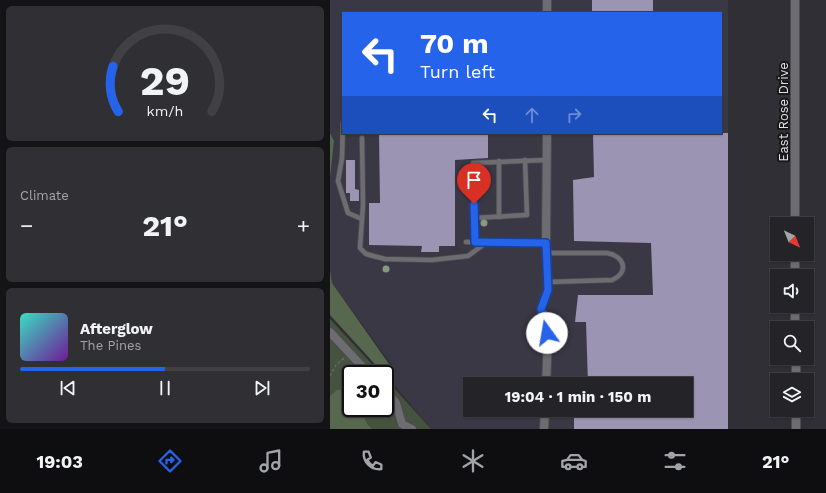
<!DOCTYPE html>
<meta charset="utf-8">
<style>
body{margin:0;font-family:"Work Sans",sans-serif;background:#302f34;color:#f1f3f6;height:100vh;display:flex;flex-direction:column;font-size:15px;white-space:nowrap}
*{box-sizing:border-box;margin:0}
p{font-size:13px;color:#a3a4a8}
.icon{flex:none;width:22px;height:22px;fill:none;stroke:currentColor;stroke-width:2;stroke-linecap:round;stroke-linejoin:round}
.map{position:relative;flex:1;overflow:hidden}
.side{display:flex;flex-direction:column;gap:6px;padding:6px;background:#141316;width:330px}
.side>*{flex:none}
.hud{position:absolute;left:12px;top:12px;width:380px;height:122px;border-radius:0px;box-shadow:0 1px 3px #0004,0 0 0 1px #414045;background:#2563eb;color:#fff;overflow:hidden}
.needle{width:26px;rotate:137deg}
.buttons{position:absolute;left:440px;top:217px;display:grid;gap:8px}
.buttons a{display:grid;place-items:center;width:44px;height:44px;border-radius:0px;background:#242328;box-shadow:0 1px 3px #0004,0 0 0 1px #414045;font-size:20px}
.speed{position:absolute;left:12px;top:365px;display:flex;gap:8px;font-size:20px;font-weight:700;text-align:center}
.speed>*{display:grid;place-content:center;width:52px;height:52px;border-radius:50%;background:#242328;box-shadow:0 1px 3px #0004,0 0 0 1px #414045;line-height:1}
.speed .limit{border:2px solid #111;border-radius:6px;background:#fff;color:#111}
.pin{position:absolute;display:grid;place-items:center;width:34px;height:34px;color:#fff;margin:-41px -17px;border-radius:50% 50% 50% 0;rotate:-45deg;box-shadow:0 0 4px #0007}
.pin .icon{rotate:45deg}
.me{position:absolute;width:44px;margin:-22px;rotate:347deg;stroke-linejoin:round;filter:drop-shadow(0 0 3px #0008)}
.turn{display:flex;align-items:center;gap:14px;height:84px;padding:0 12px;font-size:18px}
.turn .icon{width:52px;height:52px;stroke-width:2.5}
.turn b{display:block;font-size:28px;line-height:34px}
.lanes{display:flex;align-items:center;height:38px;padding:0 12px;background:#0003;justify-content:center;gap:20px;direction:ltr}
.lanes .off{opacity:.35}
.big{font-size:30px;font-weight:700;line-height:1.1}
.side .widget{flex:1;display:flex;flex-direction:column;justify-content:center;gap:6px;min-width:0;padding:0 14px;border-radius:6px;background:#302f34}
.side .dial{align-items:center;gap:0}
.dial svg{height:104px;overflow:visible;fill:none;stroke:#414045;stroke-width:7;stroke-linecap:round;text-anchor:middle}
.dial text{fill:#f1f3f6;stroke:none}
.song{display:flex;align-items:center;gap:12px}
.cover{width:48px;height:48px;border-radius:6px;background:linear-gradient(135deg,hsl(170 70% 55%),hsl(280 70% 35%))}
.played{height:4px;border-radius:2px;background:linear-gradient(90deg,#2563eb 50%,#414045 50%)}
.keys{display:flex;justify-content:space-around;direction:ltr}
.heat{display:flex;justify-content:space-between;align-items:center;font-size:22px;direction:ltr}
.trip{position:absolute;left:133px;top:377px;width:230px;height:40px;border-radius:0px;background:#242328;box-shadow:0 1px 3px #0004,0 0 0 1px #414045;font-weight:700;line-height:40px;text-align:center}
.tab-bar{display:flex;height:64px;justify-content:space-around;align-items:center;background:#0e0e10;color:#a3a4a8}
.tab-bar .icon{width:28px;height:28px}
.tab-bar .active{color:#2563eb}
.tab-bar b{font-size:18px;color:#f1f3f6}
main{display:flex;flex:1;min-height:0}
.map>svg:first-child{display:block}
</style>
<main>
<section class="side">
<div class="widget dial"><svg viewBox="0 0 100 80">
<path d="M14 69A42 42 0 1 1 86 69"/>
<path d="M14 69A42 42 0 0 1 10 34" stroke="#2563eb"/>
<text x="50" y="56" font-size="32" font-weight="700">29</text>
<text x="50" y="72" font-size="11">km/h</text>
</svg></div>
<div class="widget"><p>Climate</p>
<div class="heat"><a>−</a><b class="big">21°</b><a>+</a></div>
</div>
<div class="widget">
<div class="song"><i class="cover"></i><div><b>Afterglow</b><p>The Pines</p></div></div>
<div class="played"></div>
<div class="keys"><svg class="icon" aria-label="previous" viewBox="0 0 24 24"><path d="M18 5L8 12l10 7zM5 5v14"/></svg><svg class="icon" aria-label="pause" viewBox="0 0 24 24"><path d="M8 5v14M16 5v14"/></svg><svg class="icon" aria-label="next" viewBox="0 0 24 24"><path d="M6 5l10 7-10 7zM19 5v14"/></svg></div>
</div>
</section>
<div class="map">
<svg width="496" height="429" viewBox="0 0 496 429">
<rect width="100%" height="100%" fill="#302f36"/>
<path fill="#3b3845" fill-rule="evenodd" d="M0,0h398v429h-297l-45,-54 8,-7 -62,-85 -2,-13v-92l4,-37 -4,-8zM13,13h378v120h-378zM140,384h216v26h-216z"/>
<path fill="#45523d" d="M0,319l51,55h-30v34h34v-30l46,51h-101z"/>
<g fill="#58684e">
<path d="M0,133l4,8 -4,37z"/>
<path d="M0,270l2,13 57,81 1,4 -7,5 -53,-58z"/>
<path d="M7,390h13l1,18h9l7,16 5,5h-42v-33z"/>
</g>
<g fill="#9b94b2">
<rect x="262" y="0" width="61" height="13"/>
<path d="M49,133h109v25l-33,2v86h-16v6h-18l1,-6 -53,-1v-42h11z"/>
<path d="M263,133h135v296h-154v-19h112v-26h-98l-2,-62h-11l3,-27h75l-2,-52 -77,-2 -1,-61 21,-3z"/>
<path d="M16,160h9v29l4,1v11h-9v-8h-4z"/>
</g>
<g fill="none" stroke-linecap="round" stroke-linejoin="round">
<g stroke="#4c4b52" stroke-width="6">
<g id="lane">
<path d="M13,123l-1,35 -4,23 10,32 14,6"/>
<path d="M32,138l1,67 -3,43 6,6 19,5 47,1 36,-4 19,-14"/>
<path d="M169,161v56"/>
<path d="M144,218l53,-3 -2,-55"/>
<path d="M136,242l80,1"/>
<path d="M145,242l-2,-79 73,-3"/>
<path d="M217,253h60c17,3 23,19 5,27l-64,2"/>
</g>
</g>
<g stroke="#4c4b52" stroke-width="10">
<g id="street">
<path d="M465,0v224"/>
<path d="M217,13v-13"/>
<path d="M465,254v22"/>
<path d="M465,306v22"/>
<path d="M0,332l39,42"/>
<path d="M466,358v22"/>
<path d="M216,384c1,-26 4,-50 -5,-75l7,-19 -2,-47 1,-110"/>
<path d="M55,391l11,12 6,21 10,5"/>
<path d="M466,410v19"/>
<path d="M214,429l1,-19"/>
</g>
</g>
<path stroke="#67666d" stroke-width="1.5" stroke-dasharray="3 2" stroke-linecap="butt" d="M0,376l6,-11 8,-7"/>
<use href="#lane" stroke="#6d6c70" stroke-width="4.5"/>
<use href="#street" stroke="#6d6c70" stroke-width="8"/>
</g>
<g fill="#87987f">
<circle cx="154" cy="223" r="3.5"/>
<circle cx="56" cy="269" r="3.5"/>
</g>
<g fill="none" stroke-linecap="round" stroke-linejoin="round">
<g stroke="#184099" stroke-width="10">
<path id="route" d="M144,204l1,38 71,1 2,47 -7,19 6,16v8"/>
</g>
<use href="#route" stroke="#2563eb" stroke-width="7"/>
</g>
<g text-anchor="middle" stroke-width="4" stroke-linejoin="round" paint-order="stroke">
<g font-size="13" fill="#e0dfe4" stroke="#18181b">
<text transform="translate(453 112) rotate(-90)" y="5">East Rose Drive</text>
</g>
</g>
</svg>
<div class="buttons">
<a><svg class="needle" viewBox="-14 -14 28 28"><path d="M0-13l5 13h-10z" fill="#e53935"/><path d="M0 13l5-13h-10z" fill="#a3a4a8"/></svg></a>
<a><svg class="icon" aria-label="sound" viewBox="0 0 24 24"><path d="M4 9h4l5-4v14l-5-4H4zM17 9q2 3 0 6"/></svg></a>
<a><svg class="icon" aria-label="search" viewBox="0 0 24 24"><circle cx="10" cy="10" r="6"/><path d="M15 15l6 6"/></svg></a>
<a><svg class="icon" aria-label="layers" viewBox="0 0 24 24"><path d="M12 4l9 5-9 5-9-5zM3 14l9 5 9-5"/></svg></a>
</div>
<div class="speed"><div class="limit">30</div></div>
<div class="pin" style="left:144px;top:204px;background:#d93025"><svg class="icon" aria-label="arrive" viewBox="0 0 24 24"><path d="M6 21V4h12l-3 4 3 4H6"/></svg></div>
<svg class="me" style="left:217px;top:333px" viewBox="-20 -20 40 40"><circle r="19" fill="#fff"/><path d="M0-13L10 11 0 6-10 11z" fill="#2563eb"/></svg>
<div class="trip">19:04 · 1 min · 150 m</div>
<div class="hud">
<div class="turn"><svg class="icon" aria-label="left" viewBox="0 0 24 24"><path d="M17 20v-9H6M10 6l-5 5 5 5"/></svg><div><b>70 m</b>Turn left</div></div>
<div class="lanes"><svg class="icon" aria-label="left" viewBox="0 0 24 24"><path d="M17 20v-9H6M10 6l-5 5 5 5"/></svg><svg class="icon off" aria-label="ahead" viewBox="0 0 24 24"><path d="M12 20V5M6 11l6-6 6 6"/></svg><svg class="icon off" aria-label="right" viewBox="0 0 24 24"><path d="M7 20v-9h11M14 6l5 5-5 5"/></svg></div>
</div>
</div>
</main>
<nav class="tab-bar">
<b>19:03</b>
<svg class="icon active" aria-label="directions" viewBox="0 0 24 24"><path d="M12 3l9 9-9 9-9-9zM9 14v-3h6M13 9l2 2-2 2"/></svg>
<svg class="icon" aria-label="music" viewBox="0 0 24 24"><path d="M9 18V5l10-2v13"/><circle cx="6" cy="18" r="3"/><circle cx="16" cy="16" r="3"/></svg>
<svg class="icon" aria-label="phone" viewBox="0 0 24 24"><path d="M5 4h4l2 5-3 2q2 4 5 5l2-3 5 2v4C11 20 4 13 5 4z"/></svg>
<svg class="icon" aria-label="climate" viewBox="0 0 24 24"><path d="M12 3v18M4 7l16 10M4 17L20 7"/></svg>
<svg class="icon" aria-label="car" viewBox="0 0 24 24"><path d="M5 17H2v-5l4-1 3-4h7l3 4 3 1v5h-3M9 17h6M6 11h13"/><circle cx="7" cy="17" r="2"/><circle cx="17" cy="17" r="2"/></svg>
<svg class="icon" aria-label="filters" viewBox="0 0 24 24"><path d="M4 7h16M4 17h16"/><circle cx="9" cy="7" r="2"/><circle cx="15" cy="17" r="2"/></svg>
<b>21°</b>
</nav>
